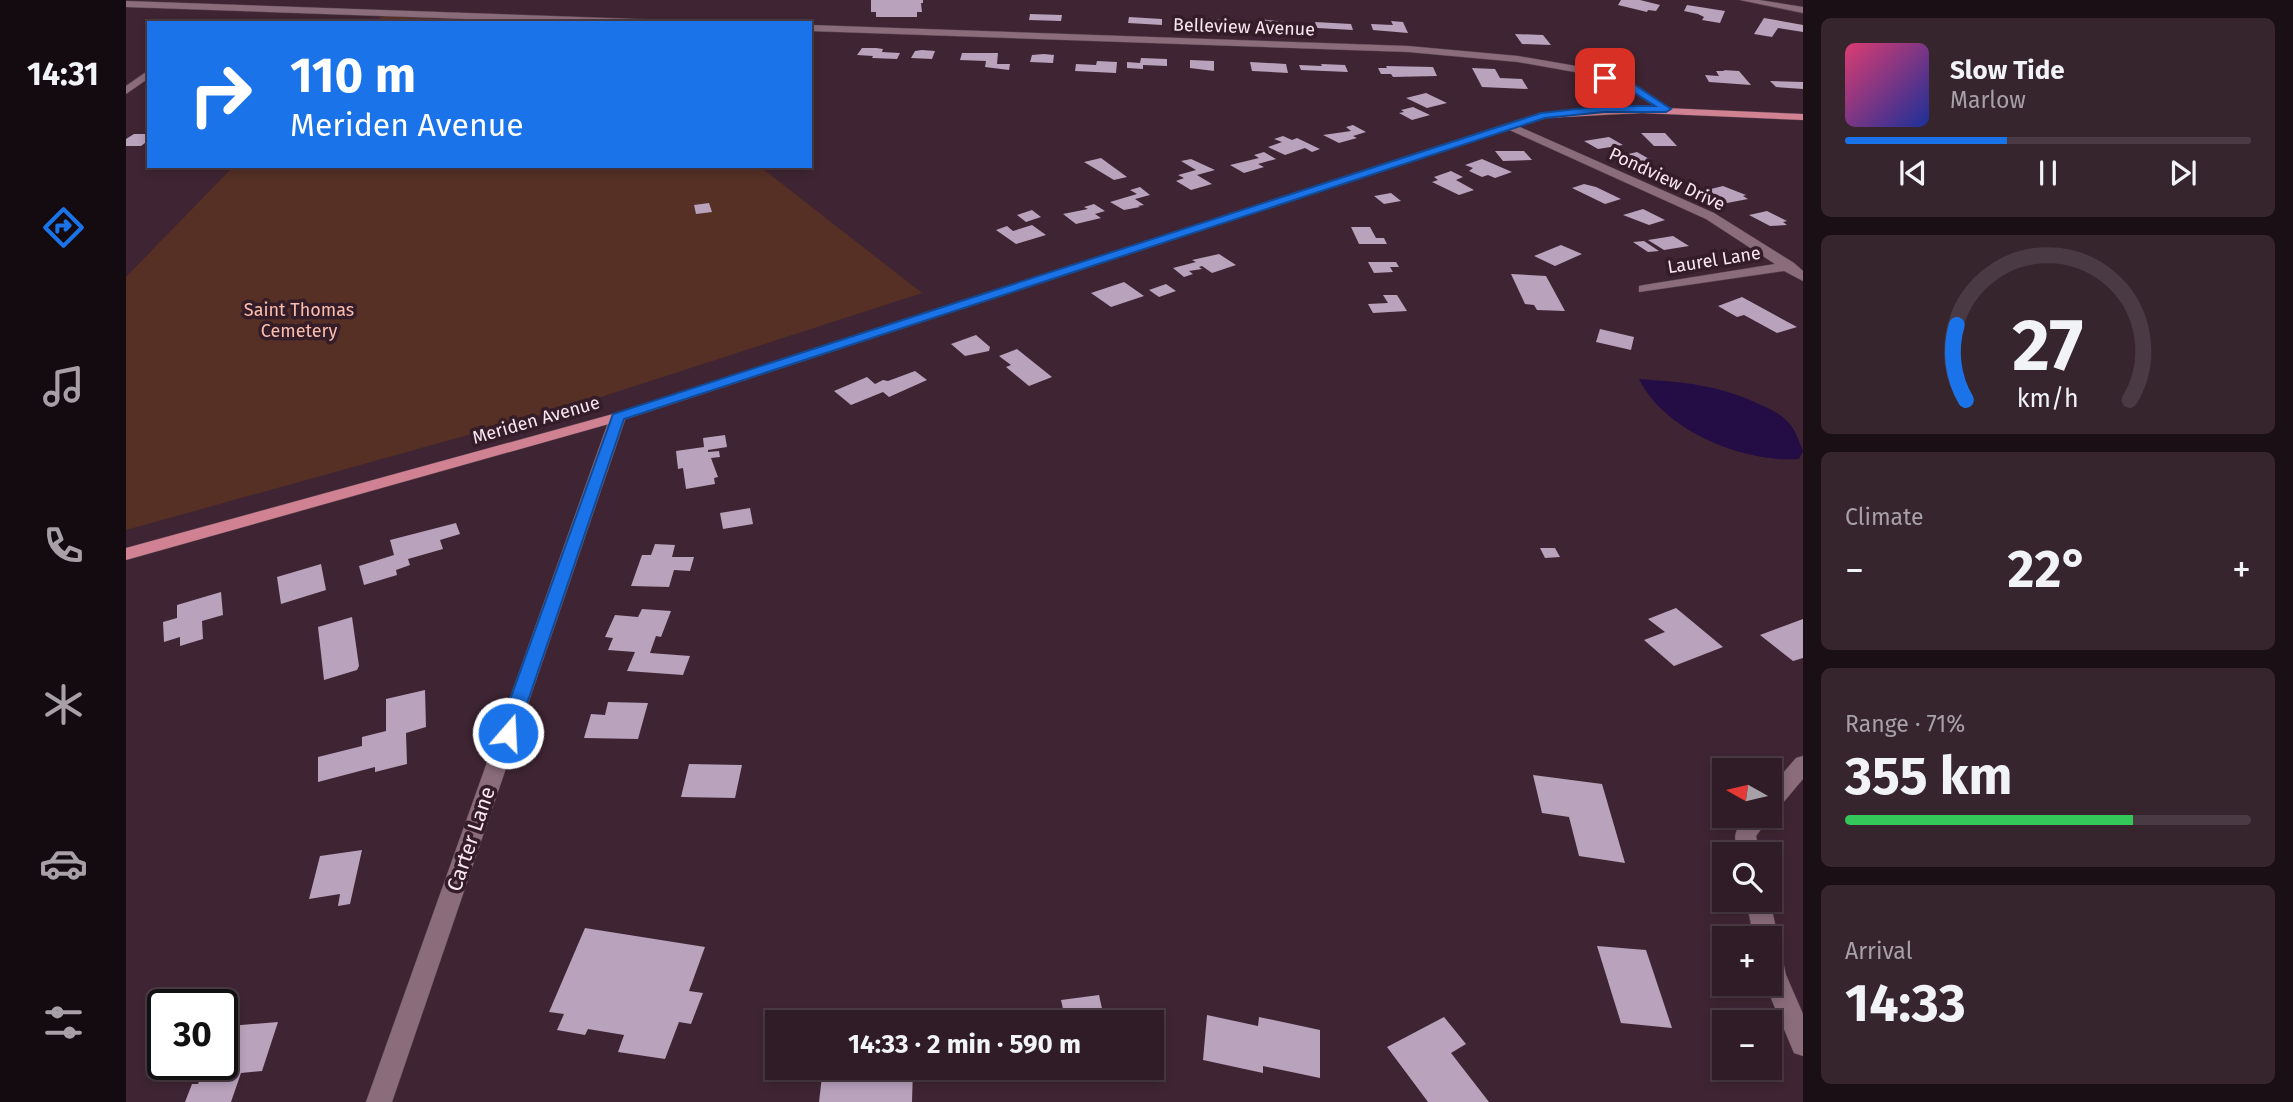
<!DOCTYPE html>
<meta charset="utf-8">
<style>
body{margin:0;font-family:"Fira Sans",sans-serif;background:#37252e;color:#f1f3f6;height:100vh;display:flex;flex-direction:column;font-size:26px;white-space:nowrap}
*{box-sizing:border-box;margin:0}
p{font-size:23px;color:#a7a1a7}
.icon{flex:none;width:38px;height:38px;fill:none;stroke:currentColor;stroke-width:2;stroke-linecap:round;stroke-linejoin:round}
.map{position:relative;flex:1;overflow:hidden}
.details{display:flex;flex-direction:column;gap:18px;padding:18px;background:#1a0f15;width:490px}
.details>*{flex:none}
.hud{position:absolute;left:21px;top:21px;width:665px;height:147px;border-radius:0px;box-shadow:0 4px 10px #0003,0 0 0 2px #4a3a43;background:#1a73e8;color:#fff;overflow:hidden}
.needle{width:46px;rotate:278deg}
.fabs{position:absolute;left:1586px;top:758px;display:grid;gap:14px}
.fabs a{display:grid;place-items:center;width:70px;height:70px;border-radius:0px;background:#2f1c26;box-shadow:0 4px 10px #0003,0 0 0 2px #4a3a43;font-size:35px}
.speed{position:absolute;left:21px;top:989px;display:flex;gap:14px;font-size:35px;font-weight:700;text-align:center}
.speed>*{display:grid;place-content:center;width:91px;height:91px;border-radius:50%;background:#2f1c26;box-shadow:0 4px 10px #0003,0 0 0 2px #4a3a43;line-height:1}
.speed .limit{border:4px solid #111;border-radius:10px;background:#fff;color:#111}
.pin{position:absolute;display:grid;place-items:center;width:60px;height:60px;color:#fff;margin:-30px;border-radius:14px;box-shadow:0 4px 10px #0006}
.me{position:absolute;width:77px;margin:-38px;rotate:19deg;stroke-linejoin:round;filter:drop-shadow(0 0 5px #0008)}
.turn{display:flex;align-items:center;gap:24px;height:147px;padding:0 28px;font-size:32px}
.turn .icon{width:91px;height:91px;stroke-width:2.5}
.turn b{display:block;font-size:49px;line-height:60px}
.big{font-size:52px;font-weight:700;line-height:1.1}
.details .card{flex:1;display:flex;flex-direction:column;justify-content:center;gap:10px;min-width:0;padding:0 24px;border-radius:10px;background:#37252e}
.details .dial{align-items:center;gap:0}
.dial svg{height:182px;overflow:visible;fill:none;stroke:#4a3a43;stroke-width:7;stroke-linecap:round;text-anchor:middle}
.dial text{fill:#f1f3f6;stroke:none}
.song{display:flex;align-items:center;gap:21px}
.cover{width:84px;height:84px;border-radius:10px;background:linear-gradient(135deg,hsl(340 70% 55%),hsl(230 70% 35%))}
.played{height:7px;border-radius:4px;background:linear-gradient(90deg,#1a73e8 40%,#4a3a43 40%)}
.keys{display:flex;justify-content:space-around;direction:ltr}
.heat{display:flex;justify-content:space-between;align-items:center;font-size:38px;direction:ltr}
.charge{height:10px;border-radius:5px;background:linear-gradient(90deg,#34c759 71%,#4a3a43 0)}
.trip{position:absolute;left:639px;top:1010px;width:399px;height:70px;border-radius:0px;background:#2f1c26;box-shadow:0 4px 10px #0003,0 0 0 2px #4a3a43;font-weight:700;line-height:70px;text-align:center}
main{display:flex;flex:1;min-height:0}
.tabs{display:flex;flex-direction:column;width:126px;justify-content:space-around;align-items:center;background:#130b0f;color:#a7a1a7}
.tabs .icon{width:49px;height:49px}
.tabs .active{color:#1a73e8}
.tabs b{font-size:32px;color:#f1f3f6}
.map>svg:first-child{display:block}
</style>
<main>
<nav class="tabs">
<b>14:31</b>
<svg class="icon active" aria-label="directions" viewBox="0 0 24 24"><path d="M12 3l9 9-9 9-9-9zM9 14v-3h6M13 9l2 2-2 2"/></svg>
<svg class="icon" aria-label="music" viewBox="0 0 24 24"><path d="M9 18V5l10-2v13"/><circle cx="6" cy="18" r="3"/><circle cx="16" cy="16" r="3"/></svg>
<svg class="icon" aria-label="phone" viewBox="0 0 24 24"><path d="M5 4h4l2 5-3 2q2 4 5 5l2-3 5 2v4C11 20 4 13 5 4z"/></svg>
<svg class="icon" aria-label="climate" viewBox="0 0 24 24"><path d="M12 3v18M4 7l16 10M4 17L20 7"/></svg>
<svg class="icon" aria-label="car" viewBox="0 0 24 24"><path d="M5 17H2v-5l4-1 3-4h7l3 4 3 1v5h-3M9 17h6M6 11h13"/><circle cx="7" cy="17" r="2"/><circle cx="17" cy="17" r="2"/></svg>
<svg class="icon" aria-label="filters" viewBox="0 0 24 24"><path d="M4 7h16M4 17h16"/><circle cx="9" cy="7" r="2"/><circle cx="15" cy="17" r="2"/></svg>
</nav>
<div class="map">
<svg width="1677" height="1102" viewBox="0 0 1677 1102">
<rect width="100%" height="100%" fill="#3f2533"/>
<g fill="#563025">
<path d="M256,16l155,7h-162z"/>
<path d="M108,166h525l163,127 -343,111 -453,126v-253z"/>
</g>
<path fill="#240d45" d="M1513,379c43,3 82,6 122,26 9,4 20,9 27,17 7,7 11,19 15,29l-4,8c-55,4 -135,-28 -160,-80z"/>
<g fill="#b8a2bc">
<path d="M745,0h52v3h-2l1,9h-5v5h-41v-5h-5z"/>
<path d="M1495,0h19l20,5 -4,6 -8,-1 -1,2 -29,-7z"/>
<path d="M1561,5l38,6 -5,12 -18,-3 2,-3 -6,-3 -14,-3z"/>
<path d="M904,14l32,1 -1,6 -32,-1z"/>
<path d="M1003,17l33,2v6l-34,-2z"/>
<path d="M1638,18l39,7v7l-25,-4 -6,9 -18,-3z"/>
<path d="M1080,19l20,1 2,6 -20,-1z"/>
<path d="M1133,19l34,4 2,6 -34,-1z"/>
<path d="M1265,21l12,1 5,11 -35,-3 -2,-6 22,1z"/>
<path d="M1189,22l36,2 2,6 -36,-2z"/>
<path d="M1389,34l28,1 8,10 -29,-1z"/>
<path d="M736,48h14l7,1 -1,3 18,1 -3,6 -25,-1 1,-2 -16,-1z"/>
<path d="M796,50l13,1 -3,8 -21,-1 4,-7z"/>
<path d="M836,53h36l-1,11h13l-1,6 -24,-3 1,-6 -26,-1z"/>
<path d="M918,54l10,1 -1,8 -23,-1 2,-7z"/>
<path d="M1015,58l26,1v7l-24,-1v4l-16,-1v-6l13,1z"/>
<path d="M1064,60l24,1v10l-24,-3z"/>
<path d="M971,61l20,1 -1,11 -41,-2 1,-7 20,1z"/>
<path d="M1124,62l36,2 2,9 -36,-2z"/>
<path d="M1195,64l24,1 3,7 -47,-2 -2,-5 23,1z"/>
<path d="M1260,66l47,1 4,9 -44,1 -2,-3h-10l-3,-6h9z"/>
<path d="M1346,68l23,1 5,9 22,1 6,10 -46,-2z"/>
<path d="M1597,70l16,1 12,14 -42,-3 -4,-7 14,1 -3,-5h9z"/>
<path d="M1644,81l33,1v7l-27,-2z"/>
<path d="M1300,93l21,10 -20,5 -21,-10z"/>
<path d="M1287,107l17,8 -18,5 -13,-7 5,-1 -3,-2z"/>
<path d="M1227,125l13,7 -13,4 4,2 -18,5 -16,-8 28,-4 -5,-4z"/>
<path d="M1515,133h24l12,13h-23z"/>
<path d="M8,134h15v6l-8,6h-15v-7z"/>
<path d="M1157,136l9,4 5,-2 23,11 -8,3 -7,-4 -20,7 -17,-8 14,-5 -8,-3z"/>
<path d="M1483,137l14,8 -25,4 -14,-8z"/>
<path d="M1369,151h29l8,9 -29,1z"/>
<path d="M1138,152l12,7 -18,5 6,3 -20,6 -14,-8 29,-7 -5,-3z"/>
<path d="M1511,152l14,8 -17,3 -14,-7z"/>
<path d="M975,158l26,19 -13,3 -30,-18z"/>
<path d="M1065,159l24,11 -18,5 15,9 -21,6 -15,-9 8,-3 -6,-3 18,-5 -15,-9z"/>
<path d="M1356,159l30,13 -17,6 -7,-3 -6,2 -13,-6 4,-3 -8,-3z"/>
<path d="M1325,171l12,6 -7,3 18,10 -15,5 -27,-13 6,-2 -4,-3z"/>
<path d="M1458,184l12,3 25,12 -16,5 -33,-16z"/>
<path d="M1597,186l23,9 -3,1 5,3 -21,4 -24,-12z"/>
<path d="M1014,187l10,8 -15,4 9,6 -6,1 2,1 -16,3 -14,-8 27,-8 -7,-4z"/>
<path d="M1265,193l10,8 -17,3 -10,-8z"/>
<path d="M583,203l3,9 -16,2 -2,-9z"/>
<path d="M968,204l11,7 -10,3 6,4 -25,6 -13,-10 25,-5 -4,-2z"/>
<path d="M1517,209l22,11 -16,5 -26,-10z"/>
<path d="M906,210l9,7 -15,5 -9,-7z"/>
<path d="M1641,211l20,10 -4,1 4,3 -17,1 -21,-11z"/>
<path d="M906,225l14,10 -30,9 -20,-14 11,-4 6,5z"/>
<path d="M1225,227h19l6,11h8l3,6h-28z"/>
<path d="M1547,236l16,10 -25,4 -16,-10z"/>
<path d="M1518,241l15,10 -11,1 -15,-10z"/>
<path d="M1435,245l21,9 -27,12 -21,-10z"/>
<path d="M1093,254l17,11 -24,8 -10,-7 -3,1 3,2 -13,2 4,3 -9,3 -11,-9 23,-6 -4,-2z"/>
<path d="M1242,262h28l3,5h-9l3,5 -19,1z"/>
<path d="M1385,274l35,2 19,35 -28,-1 -3,-5 -9,-1z"/>
<path d="M998,282l20,14 -33,11 -20,-14z"/>
<path d="M1040,284l10,7 -17,6 -10,-7z"/>
<path d="M1257,295h14l10,16 -34,2 -5,-9 20,-1z"/>
<path d="M1616,297l55,30 -20,6 -33,-18 -7,2 -19,-11z"/>
<path d="M1474,329l34,8 -3,13 -35,-8z"/>
<path d="M850,335l14,12 -1,4 -24,5 -14,-12z"/>
<path d="M891,349l35,28 -23,9 -23,-19 5,-2 -12,-9z"/>
<path d="M789,371l12,9 -38,17 -6,-5 -32,13 -17,-14 33,-14 8,7 8,-4 5,1z"/>
<path d="M599,435l2,12 -19,3v2l11,-1 1,6 -9,1 7,19 -4,1 1,6 -29,5 -3,-21 -5,1 -2,-18 28,-4 -1,-9z"/>
<path d="M624,508l3,16 -30,5 -3,-16z"/>
<path d="M330,523l4,11 -20,6 3,9 -35,10 2,6 -14,5 1,5 -33,10 -5,-19 35,-11 -4,-15z"/>
<path d="M529,544l20,1 -3,12h22l-4,14 -16,-1 -5,17 -38,-1 11,-31h9z"/>
<path d="M1414,548h15l5,9 -15,1z"/>
<path d="M195,564l5,26 -45,14 -4,-27z"/>
<path d="M95,592l2,23 -21,6 1,18 -23,7v-9l-16,5 -1,-20 14,-4v-13z"/>
<path d="M1550,608l47,39 -49,19 -30,-26 21,-8 -17,-13z"/>
<path d="M516,609l29,2 -10,26 -5,-1 -6,17 40,3 -7,19 -56,-4 8,-19 -27,-2 5,-12 -8,-1 10,-22 23,2z"/>
<path d="M226,617l7,49 -2,4 -33,10 -6,-53z"/>
<path d="M1677,619v39l-10,3 -33,-26z"/>
<path d="M299,690l1,37 -20,6 1,31 -32,8v-5l-57,15v-25l44,-11v-9l24,-6v-32z"/>
<path d="M482,702l40,1 -10,36 -54,-1 7,-24 14,1z"/>
<path d="M563,764l53,1 -7,33 -54,-1z"/>
<path d="M1407,775l69,9 23,79 -46,-7 -10,-39 -27,-4z"/>
<path d="M236,850l-12,54 -12,2 2,-12 -31,5 11,-43z"/>
<path d="M459,928l120,19 -16,44 14,2 -12,31 -12,-2 -14,37 -47,-7 6,-17 -36,-6 -3,6 -28,-5 7,-16 -15,-2z"/>
<path d="M1471,946l49,4 26,78 -51,-5z"/>
<path d="M973,995l6,27h-39l-5,-22z"/>
<path d="M1081,1015l51,11 1,-9 61,13v48l-57,-12v7l-60,-13z"/>
<path d="M1318,1017l22,27 -15,9 38,49h-61l-41,-55z"/>
<path d="M152,1022l-16,49 -21,2 -10,29h-46l7,-18h6l7,-18 17,-2v-19l7,-19z"/>
<path d="M697,1068h90l-1,34h-93z"/>
<path d="M868,1068h59l1,5 -59,5z"/>
</g>
<g fill="none" stroke-linecap="round" stroke-linejoin="round">
<g stroke="#58424e" stroke-width="1">
<g id="minor">
<path d="M1614,0h19l44,7v6z"/>
<path d="M0,1l538,19 4,3h-87l-455,-16z"/>
<path d="M684,25l598,21 110,10 64,11 51,16 38,26 -9,2 -37,-24 -45,-14 -62,-11 -110,-10 -598,-21z"/>
<path d="M23,70v8l-23,16v-8z"/>
<path d="M1379,124h8l201,89 80,50 9,8v10l-19,-10 -145,21v-6l5,-1 131,-21 -69,-45 -201,-91z"/>
<path d="M492,412l8,5 -234,685h-26l244,-685z"/>
<path d="M1677,756v23l-26,31 -8,3 2,3 -15,20 4,18h-22c-5,-19 -4,-24 9,-38h22v-27l27,-31z"/>
<path d="M1620,900h24l8,38 -3,5 6,9 5,23 17,39v42l-9,-3 -29,-69h4v-46h-15z"/>
</g>
</g>
<g stroke="#58424e" stroke-width="1">
<path id="major" d="M1516,107l161,7v6l-161,-7 -97,5 -922,302 -497,140v-12l487,-134 927,-301z"/>
</g>
<use href="#minor" fill="#8a6c7b" fill-rule="evenodd"/>
<use href="#major" fill="#d08292" fill-rule="evenodd"/>
</g>
<path fill="#1a73e8" stroke="#114b97" stroke-width="2" d="M1479,75l27,8 39,26 -5,3h-62l-59,6 -921,301 -107,314 -3,5 -6,2 -7,-2 -3,-5 115,-319 928,-301 63,-7h51l-30,-19 -23,-8v-3z"/>
<g text-anchor="middle" stroke-width="7" stroke-linejoin="round" paint-order="stroke">
<g font-size="18" fill="#f9e7f0" stroke="#341c29">
<text transform="translate(1118 27) rotate(2)" y="6">Belleview Avenue</text>
<text transform="translate(1541 179) rotate(25)" y="6">Pondview Drive</text>
<text transform="translate(1588 260) rotate(-9)" y="6">Laurel Lane</text>
<text transform="translate(410 420) rotate(-16)" y="6">Meriden Avenue</text>
</g>
<g font-size="18" fill="#fcbeac" stroke="#341c29">
<text x="173" y="316">Saint Thomas<tspan x="173" dy="21">Cemetery</tspan></text>
</g>
<g font-size="21" fill="#f9e7f0" stroke="#341c29">
<text transform="translate(345 839) rotate(-71)" y="7">Carter Lane</text>
</g>
</g>
</svg>
<div class="fabs">
<a><svg class="needle" viewBox="-14 -14 28 28"><path d="M0-13l5 13h-10z" fill="#e53935"/><path d="M0 13l5-13h-10z" fill="#a7a1a7"/></svg></a>
<a><svg class="icon" aria-label="search" viewBox="0 0 24 24"><circle cx="10" cy="10" r="6"/><path d="M15 15l6 6"/></svg></a>
<a>+</a>
<a>−</a>
</div>
<div class="speed"><div class="limit">30</div></div>
<div class="pin" style="left:1479px;top:78px;background:#d93025"><svg class="icon" aria-label="arrive" viewBox="0 0 24 24"><path d="M6 21V4h12l-3 4 3 4H6"/></svg></div>
<svg class="me" style="left:382px;top:733px" viewBox="-20 -20 40 40"><circle r="17" fill="#1a73e8" stroke="#fff" stroke-width="3"/><path d="M0-11L8 9 0 5-8 9z" fill="#fff"/></svg>
<div class="trip">14:33 · 2 min · 590 m</div>
<div class="hud">
<div class="turn"><svg class="icon" aria-label="right" viewBox="0 0 24 24"><path d="M7 20v-9h11M14 6l5 5-5 5"/></svg><div><b>110 m</b>Meriden Avenue</div></div>
</div>
</div>
<section class="details">
<div class="card">
<div class="song"><i class="cover"></i><div><b>Slow Tide</b><p>Marlow</p></div></div>
<div class="played"></div>
<div class="keys"><svg class="icon" aria-label="previous" viewBox="0 0 24 24"><path d="M18 5L8 12l10 7zM5 5v14"/></svg><svg class="icon" aria-label="pause" viewBox="0 0 24 24"><path d="M8 5v14M16 5v14"/></svg><svg class="icon" aria-label="next" viewBox="0 0 24 24"><path d="M6 5l10 7-10 7zM19 5v14"/></svg></div>
</div>
<div class="card dial"><svg viewBox="0 0 100 80">
<path d="M14 69A42 42 0 1 1 86 69"/>
<path d="M14 69A42 42 0 0 1 10 36" stroke="#1a73e8"/>
<text x="50" y="56" font-size="32" font-weight="700">27</text>
<text x="50" y="72" font-size="11">km/h</text>
</svg></div>
<div class="card"><p>Climate</p>
<div class="heat"><a>−</a><b class="big">22°</b><a>+</a></div>
</div>
<div class="card"><p>Range · 71%</p><b class="big">355 km</b><div class="charge"></div></div>
<div class="card"><p>Arrival</p><b class="big">14:33</b></div>
</section>
</main>
